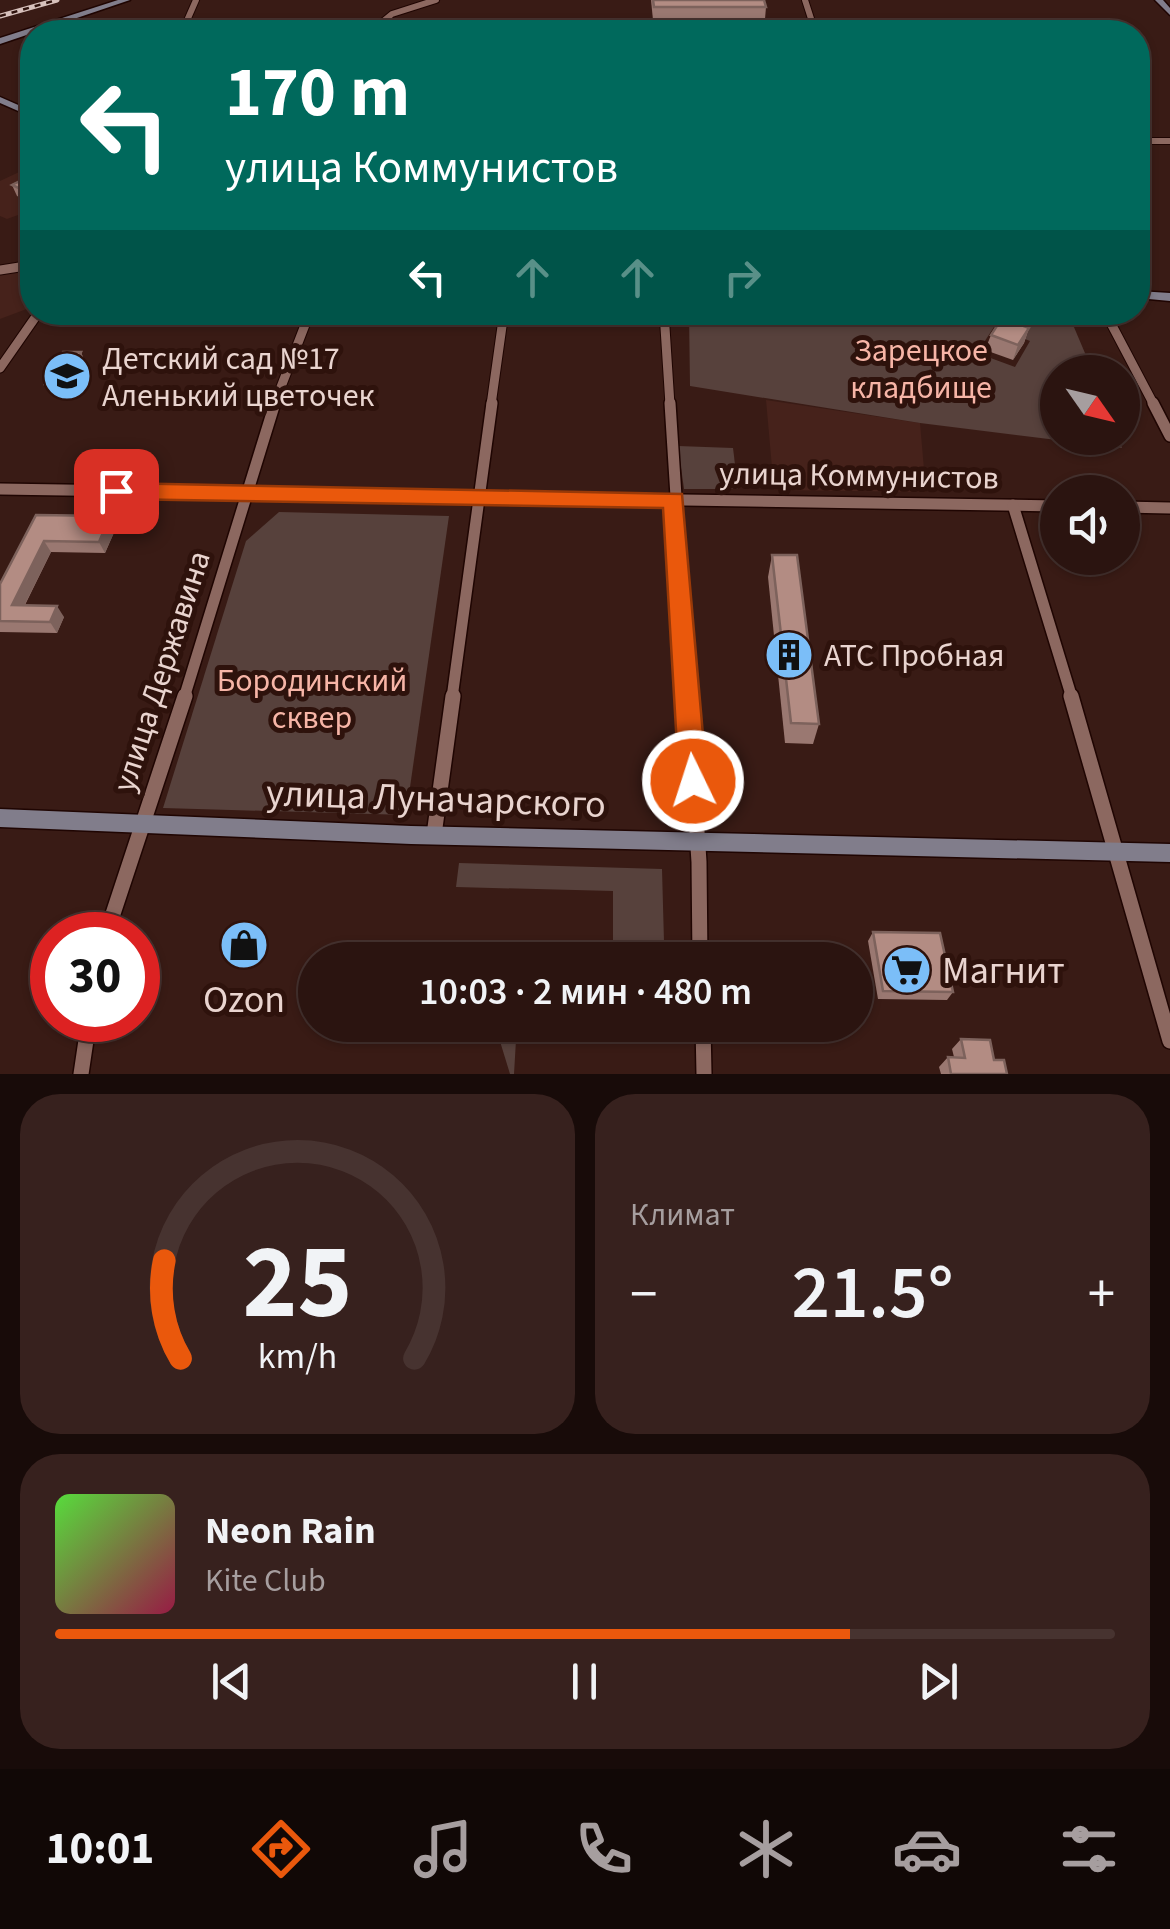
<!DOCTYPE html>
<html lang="ru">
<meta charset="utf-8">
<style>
body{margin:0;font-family:"Source Sans 3",sans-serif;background:#37211e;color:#f1f3f6;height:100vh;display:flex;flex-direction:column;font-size:38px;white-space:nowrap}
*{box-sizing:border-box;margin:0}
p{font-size:32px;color:#a69e9f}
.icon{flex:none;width:55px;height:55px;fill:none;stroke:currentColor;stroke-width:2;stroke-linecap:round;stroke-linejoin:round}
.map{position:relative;height:1074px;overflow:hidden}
.panel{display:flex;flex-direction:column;gap:20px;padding:20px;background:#180b09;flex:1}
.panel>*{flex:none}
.hud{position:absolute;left:20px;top:20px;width:1130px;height:305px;border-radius:40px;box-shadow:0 2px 8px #0004,0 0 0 2px #473330;background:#00695c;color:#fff;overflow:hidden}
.needle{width:65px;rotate:124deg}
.tools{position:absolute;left:1040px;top:355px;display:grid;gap:20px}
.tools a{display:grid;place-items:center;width:100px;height:100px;border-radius:50%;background:#2b1410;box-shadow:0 2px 8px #0004,0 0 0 2px #473330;font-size:50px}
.speed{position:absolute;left:30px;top:912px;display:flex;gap:20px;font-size:50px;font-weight:700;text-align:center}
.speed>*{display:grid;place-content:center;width:130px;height:130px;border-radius:50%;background:#2b1410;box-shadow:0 2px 8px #0004,0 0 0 2px #473330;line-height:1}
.speed .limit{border:15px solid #d22;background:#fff;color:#111}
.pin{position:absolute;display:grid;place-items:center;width:85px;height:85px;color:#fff;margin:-42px;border-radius:20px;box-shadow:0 5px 15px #0006}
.me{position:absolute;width:110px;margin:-55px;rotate:356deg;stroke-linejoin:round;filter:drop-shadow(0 0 8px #0008)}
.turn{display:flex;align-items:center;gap:35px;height:210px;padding:0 40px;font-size:45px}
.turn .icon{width:130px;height:130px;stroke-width:2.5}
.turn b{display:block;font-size:70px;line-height:85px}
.lanes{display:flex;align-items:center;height:95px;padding:0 40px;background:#0003;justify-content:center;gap:50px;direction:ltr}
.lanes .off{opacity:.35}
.big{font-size:75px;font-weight:600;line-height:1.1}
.panel .card{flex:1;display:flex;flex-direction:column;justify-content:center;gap:15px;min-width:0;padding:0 35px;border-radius:40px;background:#37211e}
.panel .dial{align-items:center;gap:0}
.dial svg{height:260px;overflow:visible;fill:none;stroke:#473330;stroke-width:7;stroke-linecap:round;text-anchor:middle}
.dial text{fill:#f1f3f6;stroke:none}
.song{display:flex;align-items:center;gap:30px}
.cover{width:120px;height:120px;border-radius:15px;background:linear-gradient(135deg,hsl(110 70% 55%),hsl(340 70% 35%))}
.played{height:10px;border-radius:5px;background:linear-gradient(90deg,#ea580c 75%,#473330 75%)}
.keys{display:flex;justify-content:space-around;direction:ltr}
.heat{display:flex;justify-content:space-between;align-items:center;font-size:55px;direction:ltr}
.panel .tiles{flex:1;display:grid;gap:20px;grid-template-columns:1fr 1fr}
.card:last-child{grid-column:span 2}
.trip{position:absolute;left:298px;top:942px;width:575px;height:100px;border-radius:50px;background:#2b1410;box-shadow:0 2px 8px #0004,0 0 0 2px #473330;font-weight:600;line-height:100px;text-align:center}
.tabs{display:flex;height:160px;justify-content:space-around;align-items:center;background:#110806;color:#a69e9f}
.tabs .icon{width:70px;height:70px}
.tabs .active{color:#ea580c}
.tabs b{font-size:45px;color:#f1f3f6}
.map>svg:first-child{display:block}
</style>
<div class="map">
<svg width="1170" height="1074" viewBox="0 0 1170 1074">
<rect width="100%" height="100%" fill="#391b15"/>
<g fill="#46221b">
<path d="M32,166v44l-25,9 -7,-3v-35z"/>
<path d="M32,261v46l-32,12v-54z"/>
<path d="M766,400l154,23 6,69 -152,-2z"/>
</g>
<g fill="#57413c" fill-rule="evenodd">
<path d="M689,313h379l25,59h-35v66h61l3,10 -202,-25 -230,-37zM994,327l36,14 -15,26 -38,-14z"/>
<path d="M678,446l55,2 5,41h-54z"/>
<path d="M279,512l170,4 -43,299 -243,-7 83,-267z"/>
<path d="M459,863l203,6 2,73 -51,-2v-49l-157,-4z"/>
<path d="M495,1025h66l-2,16 -43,-1 -2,34h-4z"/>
</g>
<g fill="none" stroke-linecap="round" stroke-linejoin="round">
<g stroke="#1f0502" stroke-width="8">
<g id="street-far3">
<path d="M805,0l10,31"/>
<path d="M182,32l14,-32"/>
<path d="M370,32l22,-18 44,-14"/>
<path d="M396,32c222,-3 445,0 667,-2"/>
<path d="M1138,141h32"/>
</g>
</g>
<g stroke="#1f0502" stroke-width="11">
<g id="street-far2">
<path d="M0,270l32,-5"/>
<path d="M664,312l6,93"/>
<path d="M1105,312l49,93"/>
<path d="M0,368l39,-56"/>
<path d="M274,405l36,-93"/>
<path d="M491,405l13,-93"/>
</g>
</g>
<g stroke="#1f0502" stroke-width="14">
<g id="street-far1">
<path d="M670,403l19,295"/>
<path d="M1153,403l17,33"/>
<path d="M0,489l1058,17"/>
<path d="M1013,505l59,193"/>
<path d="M1122,507l48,1"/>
<path d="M184,698l91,-295"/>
<path d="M452,698l40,-295"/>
</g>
</g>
<g stroke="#1f0502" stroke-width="18">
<g id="street">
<path d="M688,696l11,166 1,98"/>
<path d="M1071,696l99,345"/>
<path d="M434,835l19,-139"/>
<path d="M106,935l79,-239"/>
<path d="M703,1025l1,49"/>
<path d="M81,1074l8,-54"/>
</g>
</g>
<g stroke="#1f0502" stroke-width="3">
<g id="secondary">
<path d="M118,0h12l-130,44v-6z"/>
<path d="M1155,0h8l7,8v7z"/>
<path d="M0,97l32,14v6l-32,-14z"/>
<path d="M1138,291l32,2v8l-32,-3z"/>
<path d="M0,809l411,17 759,18v18l-759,-18 -411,-17z"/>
</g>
</g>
<use href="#street-far3" stroke="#8c6860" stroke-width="6"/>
<use href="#street-far2" stroke="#8c6860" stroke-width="9"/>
<use href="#street-far1" stroke="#8c6860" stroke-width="11"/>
<use href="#street" stroke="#8c6860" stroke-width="15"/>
<use href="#secondary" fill="#817d8b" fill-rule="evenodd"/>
<g stroke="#d7c1bc" stroke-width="5">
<path id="rail" d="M0,16l57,-16"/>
</g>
<use href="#rail" stroke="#2e120c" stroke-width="2.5" stroke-dasharray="6" stroke-linecap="butt"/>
</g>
<g fill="#9a7871">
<path d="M651,0h113l2,7 -1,12 -112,1z"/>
<path d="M32,175v28h-1l-14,-7 -5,-11z"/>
<path d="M1029,328l-5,15 -11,17 -28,-10 6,-15z"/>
<path d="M81,352l3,8 -16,32h-19l-4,-8z"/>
<path d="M36,515l74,1 6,12 -11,25 -54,-1 -26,53 39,12 -7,16 -57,-1v-48z"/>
<path d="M772,555l47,169 -6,20 -28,-1 -17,-166z"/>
<path d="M873,932l80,60 -6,8 -69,-1 -10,-58z"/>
<path d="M961,1039l33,21 13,14h-66l-2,-7 9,-10h6l-2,-8z"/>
</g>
<g fill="#7d625c">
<path d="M32,190v13h-1l-4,-11z"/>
<path d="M1029,328l-5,15 -11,17 5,-15z"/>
<path d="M81,352l3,8 -16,32 -4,-8z"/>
<path d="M110,516l6,12 -11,25 -6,-11z"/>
<path d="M44,541l7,11 -32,64 -7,-11z"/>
<path d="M57,606l7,11 -7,16 -7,-11z"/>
</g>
<g fill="#b38c83" stroke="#7d625c" stroke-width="2.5">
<path d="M653,0h111l2,7h-112z"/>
<path d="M500,26h13l-1,6h-13z"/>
<path d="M32,175v15l-5,2 -15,-7z"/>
<path d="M1002,318l27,10 -11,17 -27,-10z"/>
<path d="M63,352h18l-17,32h-19z"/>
<path d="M36,515l74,1 -11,26 -55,-1 -32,64 45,1 -7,16 -50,-1v-37z"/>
<path d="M772,555h25l22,169 -28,-1z"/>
<path d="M873,932l67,1 13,59 -70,-1z"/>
<path d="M961,1039l29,1 4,20h10l3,14h-56l-3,-17 17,1z"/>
</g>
<path fill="#ea580c" stroke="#983908" stroke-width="2.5" d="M116,483l566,11 25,287 -4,9 -10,3 -10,-3 -4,-9 -16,-273 -547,-9 -11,-8z"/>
<defs>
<g id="school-disc" transform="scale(2.5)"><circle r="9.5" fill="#7bbef8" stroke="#2e120c"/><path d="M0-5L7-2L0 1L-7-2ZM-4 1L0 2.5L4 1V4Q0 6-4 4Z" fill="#111"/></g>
<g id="building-disc" transform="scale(2.5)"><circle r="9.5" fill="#7bbef8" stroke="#2e120c"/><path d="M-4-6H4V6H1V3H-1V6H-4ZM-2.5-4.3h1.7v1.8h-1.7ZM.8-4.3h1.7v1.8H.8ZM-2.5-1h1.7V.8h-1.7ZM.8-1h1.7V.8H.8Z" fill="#111"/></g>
<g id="shop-disc" transform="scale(2.5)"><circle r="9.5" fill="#7bbef8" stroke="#2e120c"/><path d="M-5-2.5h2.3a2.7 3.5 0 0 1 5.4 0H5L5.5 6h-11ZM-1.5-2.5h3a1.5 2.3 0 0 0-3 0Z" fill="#111"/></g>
<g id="supermarket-disc" transform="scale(2.5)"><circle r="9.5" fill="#7bbef8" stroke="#2e120c"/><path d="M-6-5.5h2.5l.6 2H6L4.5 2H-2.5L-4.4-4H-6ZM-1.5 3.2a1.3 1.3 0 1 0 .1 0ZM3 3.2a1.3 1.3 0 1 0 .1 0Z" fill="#111"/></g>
</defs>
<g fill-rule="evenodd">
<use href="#school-disc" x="67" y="376"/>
<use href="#building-disc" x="789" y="655"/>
<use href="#shop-disc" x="244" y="945"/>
<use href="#supermarket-disc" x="907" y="970"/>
</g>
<g text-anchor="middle" stroke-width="10" stroke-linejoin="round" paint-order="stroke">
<g font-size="32" fill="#f7b5a7" stroke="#2e120c">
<text x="921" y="361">Зарецкое<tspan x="921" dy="37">кладбище</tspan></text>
<text x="312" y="691">Бородинский<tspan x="312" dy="37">сквер</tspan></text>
</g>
<g font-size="32" fill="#e9d4cf" stroke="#2e120c" text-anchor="start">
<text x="102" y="369">Детский сад №17<tspan x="102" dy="37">Аленький цветочек</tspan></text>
<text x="824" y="666">АТС Пробная</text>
</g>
<g font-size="32" fill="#e9d4cf" stroke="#2e120c">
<text transform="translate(859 475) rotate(1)" y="11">улица Коммунистов</text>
<text transform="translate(161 671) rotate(-72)" y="11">улица Державина</text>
</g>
<g font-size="38" fill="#e9d4cf" stroke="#2e120c">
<text transform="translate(436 798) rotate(2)" y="13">улица Луначарского</text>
</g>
<g font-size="38" fill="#e9d4cf" stroke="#2e120c" text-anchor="start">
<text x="942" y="983">Магнит</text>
<text x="244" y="1012" text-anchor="middle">Ozon</text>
</g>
</g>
</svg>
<div class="tools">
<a><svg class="needle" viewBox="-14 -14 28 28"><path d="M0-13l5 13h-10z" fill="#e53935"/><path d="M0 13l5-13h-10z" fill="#a69e9f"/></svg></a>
<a><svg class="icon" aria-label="sound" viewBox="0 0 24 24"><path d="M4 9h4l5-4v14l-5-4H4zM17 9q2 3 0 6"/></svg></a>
</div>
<div class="speed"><div class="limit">30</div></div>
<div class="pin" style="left:116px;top:491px;background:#d93025"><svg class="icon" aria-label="arrive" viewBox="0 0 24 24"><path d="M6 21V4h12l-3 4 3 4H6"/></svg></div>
<svg class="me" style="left:693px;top:781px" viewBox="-20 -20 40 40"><circle r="17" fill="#ea580c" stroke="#fff" stroke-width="3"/><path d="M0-11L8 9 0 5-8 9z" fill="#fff"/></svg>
<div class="trip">10:03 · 2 мин · 480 m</div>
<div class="hud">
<div class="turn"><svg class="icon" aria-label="left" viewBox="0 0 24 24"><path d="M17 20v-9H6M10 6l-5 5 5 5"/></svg><div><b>170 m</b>улица Коммунистов</div></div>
<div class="lanes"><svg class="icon" aria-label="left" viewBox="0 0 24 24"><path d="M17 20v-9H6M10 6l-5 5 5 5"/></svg><svg class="icon off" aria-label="ahead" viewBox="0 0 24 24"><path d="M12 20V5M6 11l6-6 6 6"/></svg><svg class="icon off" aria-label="ahead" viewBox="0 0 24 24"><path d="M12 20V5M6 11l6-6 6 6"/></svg><svg class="icon off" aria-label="right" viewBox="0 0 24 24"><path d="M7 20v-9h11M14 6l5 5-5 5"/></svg></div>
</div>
</div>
<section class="panel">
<div class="tiles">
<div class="card dial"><svg viewBox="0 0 100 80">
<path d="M14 69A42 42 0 1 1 86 69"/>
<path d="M14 69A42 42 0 0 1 9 39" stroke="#ea580c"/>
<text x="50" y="56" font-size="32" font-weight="700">25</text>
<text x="50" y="72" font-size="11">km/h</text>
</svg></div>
<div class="card"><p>Климат</p>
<div class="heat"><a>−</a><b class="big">21.5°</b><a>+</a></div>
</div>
<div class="card">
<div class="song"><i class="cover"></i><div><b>Neon Rain</b><p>Kite Club</p></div></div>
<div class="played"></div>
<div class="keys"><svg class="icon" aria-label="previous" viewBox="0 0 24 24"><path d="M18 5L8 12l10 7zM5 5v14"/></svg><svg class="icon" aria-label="pause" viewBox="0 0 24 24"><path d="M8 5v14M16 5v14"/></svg><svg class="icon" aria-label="next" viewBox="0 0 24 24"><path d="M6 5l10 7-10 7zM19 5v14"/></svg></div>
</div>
</div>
</section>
<nav class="tabs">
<b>10:01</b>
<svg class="icon active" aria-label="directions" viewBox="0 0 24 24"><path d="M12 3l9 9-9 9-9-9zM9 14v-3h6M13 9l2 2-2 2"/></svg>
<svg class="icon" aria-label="music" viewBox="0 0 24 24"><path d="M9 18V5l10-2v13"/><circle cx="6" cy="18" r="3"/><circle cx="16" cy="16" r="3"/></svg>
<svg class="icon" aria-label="phone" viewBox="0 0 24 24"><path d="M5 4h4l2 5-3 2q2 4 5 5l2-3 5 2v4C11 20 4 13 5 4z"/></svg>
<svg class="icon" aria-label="climate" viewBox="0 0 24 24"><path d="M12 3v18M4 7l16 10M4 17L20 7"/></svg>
<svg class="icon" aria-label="car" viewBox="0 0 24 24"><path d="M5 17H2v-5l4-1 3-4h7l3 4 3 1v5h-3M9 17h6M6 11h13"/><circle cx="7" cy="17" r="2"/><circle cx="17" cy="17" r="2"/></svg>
<svg class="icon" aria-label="filters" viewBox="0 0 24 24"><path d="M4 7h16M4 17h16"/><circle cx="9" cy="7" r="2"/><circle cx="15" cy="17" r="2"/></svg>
</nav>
